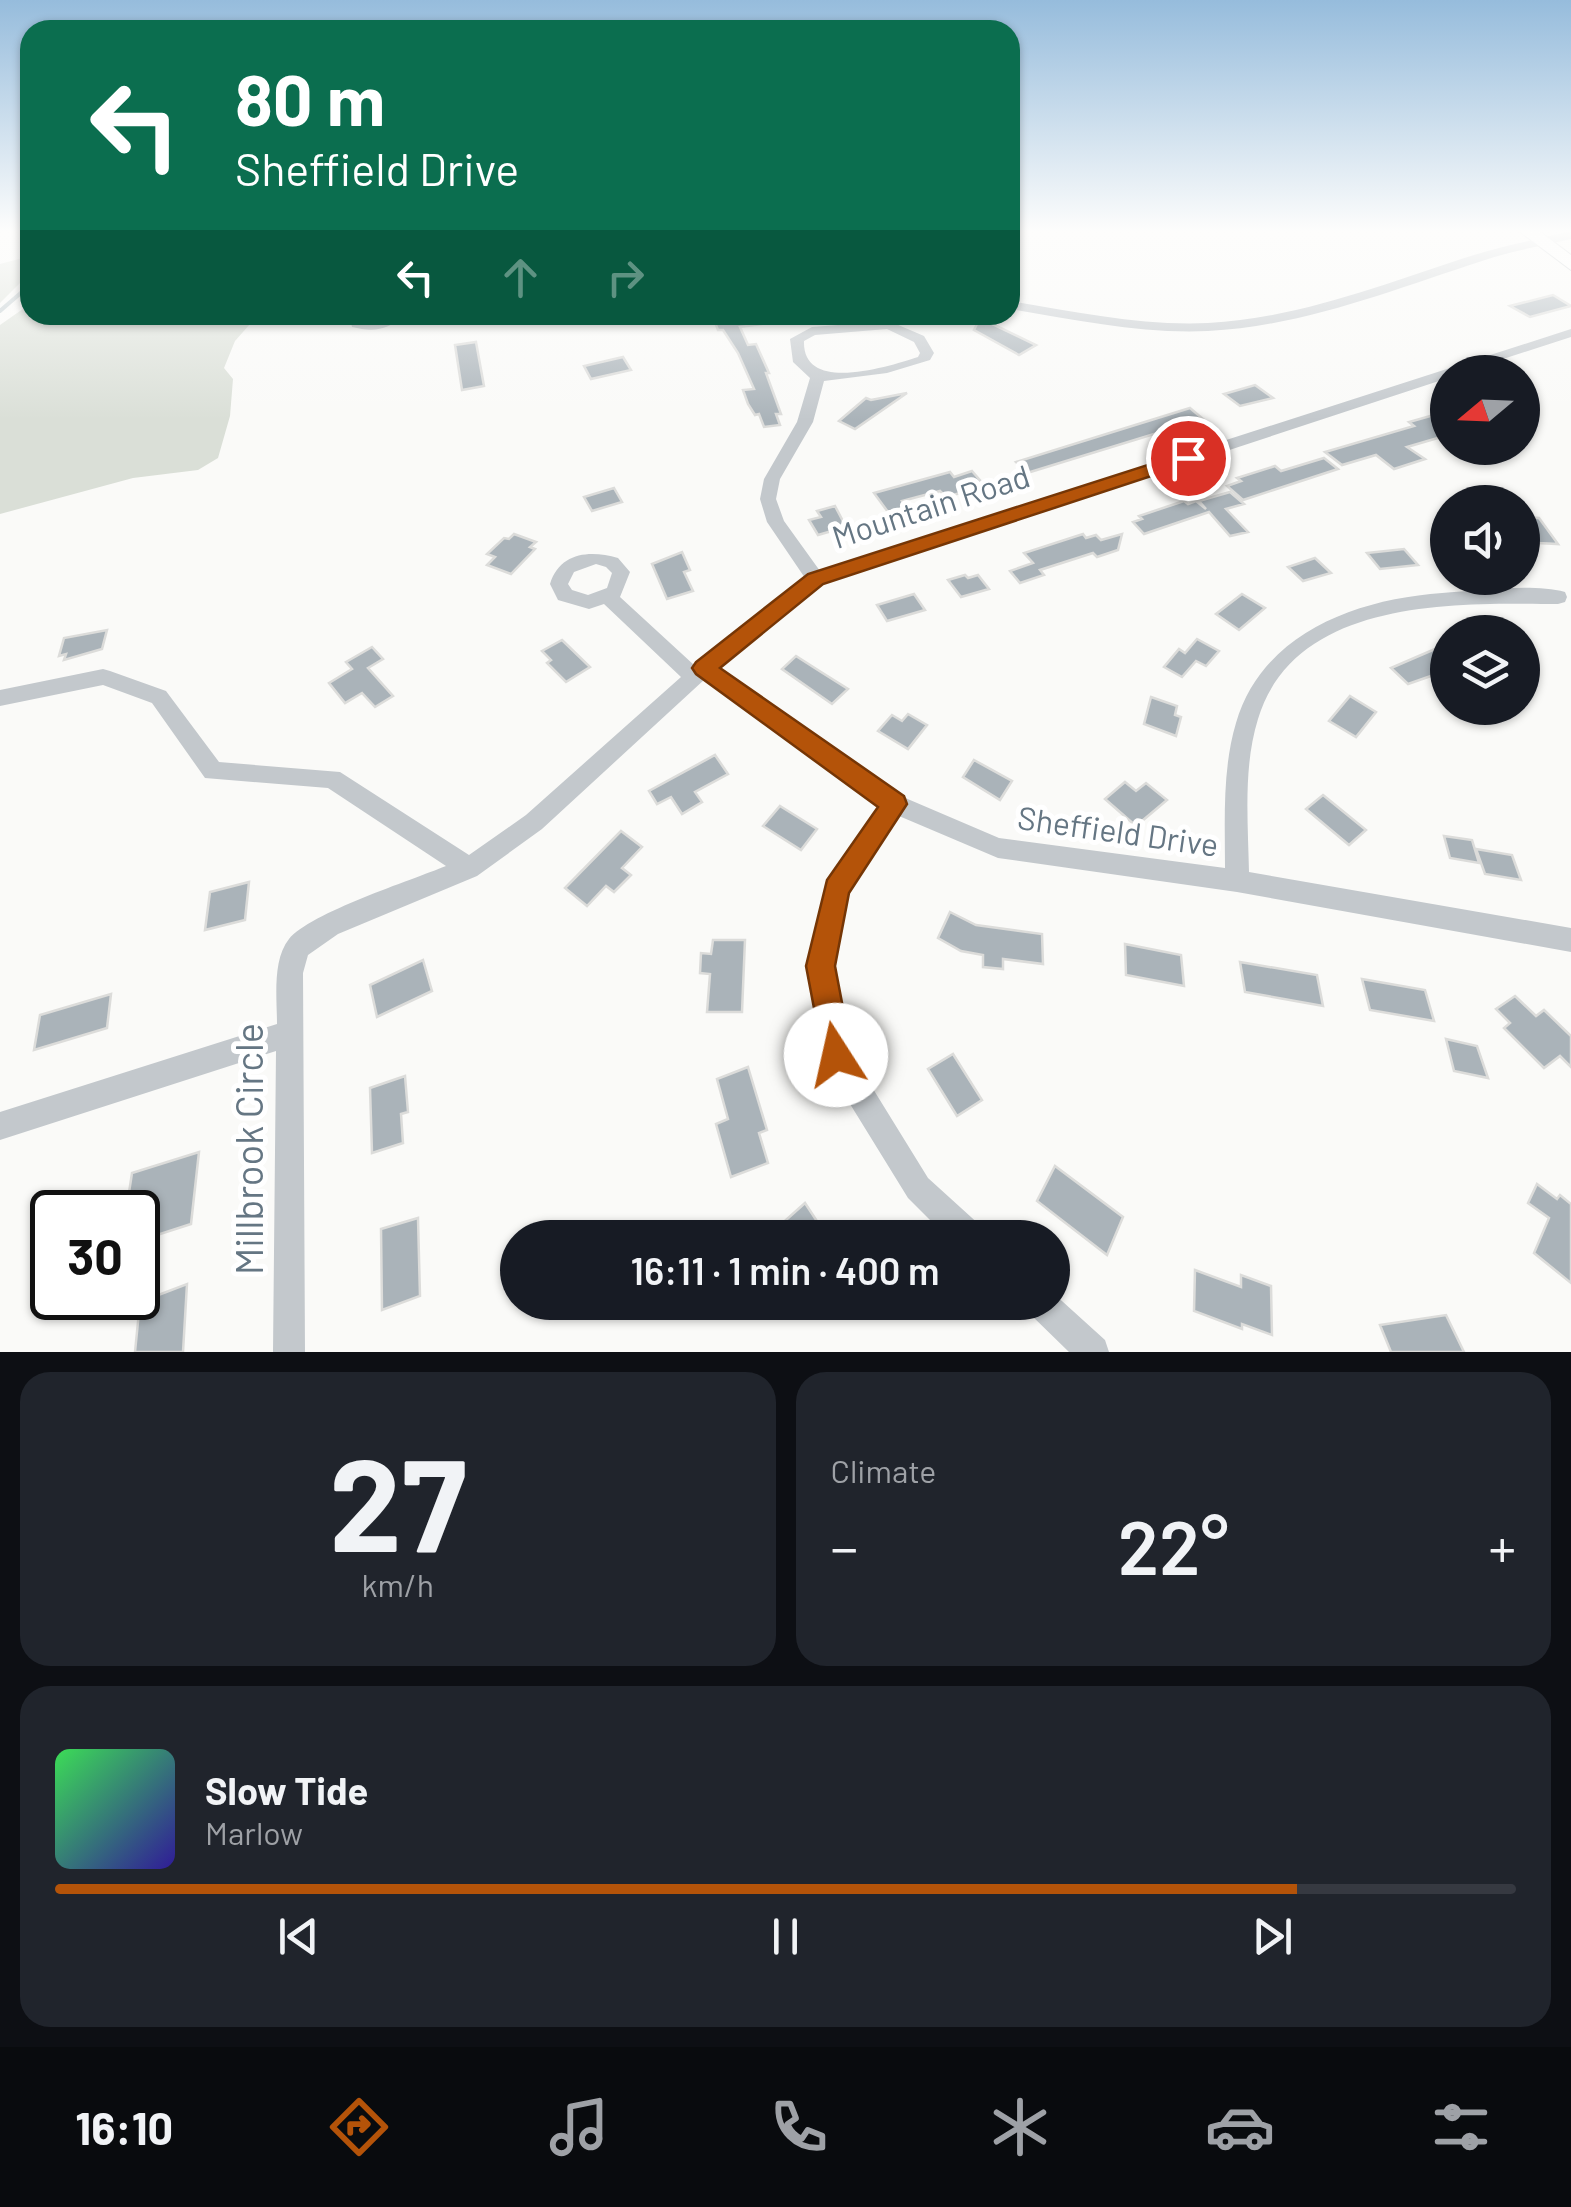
<!DOCTYPE html>
<meta charset="utf-8">
<style>
body{margin:0;font-family:Barlow,sans-serif;background:#20242c;color:#f1f3f6;height:100vh;display:flex;flex-direction:column;font-size:38px;white-space:nowrap}
*{box-sizing:border-box;margin:0}
p{font-size:32px;color:#9ea1a6}
.icon{flex:none;width:55px;height:55px;fill:none;stroke:currentColor;stroke-width:2;stroke-linecap:round;stroke-linejoin:round}
.map{position:relative;height:1352px;overflow:hidden}
.sheet{display:flex;flex-direction:column;gap:20px;padding:20px;background:#0d0f14;flex:1}
.sheet>*{flex:none}
.banner{position:absolute;left:20px;top:20px;width:1000px;height:305px;border-radius:30px;box-shadow:0 2px 8px #0004;background:#0b6e4f;color:#fff;overflow:hidden}
.needle{width:65px;rotate:251deg}
.buttons{position:absolute;left:1430px;top:355px;display:grid;gap:20px}
.buttons a{display:grid;place-items:center;width:110px;height:110px;border-radius:50%;background:#171b24;box-shadow:0 2px 8px #0004;font-size:50px}
.speed{position:absolute;left:30px;top:1190px;display:flex;gap:20px;font-size:50px;font-weight:700;text-align:center}
.speed>*{display:grid;place-content:center;width:130px;height:130px;border-radius:50%;background:#171b24;box-shadow:0 2px 8px #0004;line-height:1}
.speed .limit{border:5px solid #111;border-radius:15px;background:#fff;color:#111}
.pin{position:absolute;display:grid;place-items:center;width:85px;height:85px;color:#fff;margin:-42px;border:5px solid #fff;border-radius:50%;box-shadow:0 2px 10px #0007}
.me{position:absolute;width:110px;margin:-55px;rotate:350deg;stroke-linejoin:round;filter:drop-shadow(0 0 8px #0008)}
.turn{display:flex;align-items:center;gap:35px;height:210px;padding:0 50px;font-size:45px}
.turn .icon{width:130px;height:130px;stroke-width:2.5}
.turn b{display:block;font-size:70px;line-height:85px}
.lanes{display:flex;align-items:center;height:95px;padding:0 50px;background:#0003;justify-content:center;gap:50px;direction:ltr}
.lanes .off{opacity:.35}
.big{font-size:75px;font-weight:600;line-height:1.1}
.sheet .widget{flex:1;display:flex;flex-direction:column;justify-content:center;gap:15px;min-width:0;padding:0 35px;border-radius:30px;background:#20242c}
.sheet .dial{align-items:center;gap:0}
.dial b{font-size:130px;line-height:1}
.song{display:flex;align-items:center;gap:30px}
.cover{width:120px;height:120px;border-radius:15px;background:linear-gradient(135deg,hsl(130 70% 55%),hsl(250 70% 35%))}
.played{height:10px;border-radius:5px;background:linear-gradient(90deg,#b45309 85%,#363941 85%)}
.keys{display:flex;justify-content:space-around;direction:ltr}
.heat{display:flex;justify-content:space-between;align-items:center;font-size:55px;direction:ltr}
.sheet .tiles{flex:1;display:grid;gap:20px;grid-template-columns:1fr 1fr}
.widget:last-child{grid-column:span 2}
.trip{position:absolute;left:500px;top:1220px;width:570px;height:100px;border-radius:50px;background:#171b24;box-shadow:0 2px 8px #0004;font-weight:600;line-height:100px;text-align:center}
.dock{display:flex;height:160px;justify-content:space-around;align-items:center;background:#090b0e;color:#9ea1a6}
.dock .icon{width:70px;height:70px}
.dock .current{color:#b45309}
.dock b{font-size:45px;color:#f1f3f6}
.map>svg:first-child{display:block}
</style>
<div class="map">
<svg width="1571" height="1352" viewBox="0 0 1571 1352">
<rect width="100%" height="100%" fill="#fafaf8"/>
<g fill="#dadfd7">
<path d="M30,256v17l-30,30v-39z"/>
<path d="M30,304v11h228l-23,26 -11,27 9,11 -3,37 -12,42 -20,12 -65,8 -133,36v-189z"/>
</g>
<g fill="none" stroke-linecap="round" stroke-linejoin="round">
<path stroke="#bbc7cb" stroke-width="4" d="M0,311l30,-26"/>
</g>
<g fill="#aab3b9" stroke="#dcdcda" stroke-width="2.5">
<path d="M1553,295l18,11 -41,11 -20,-11z"/>
<path d="M712,315h49l1,9 -22,3 8,18 8,-1 13,29h-3l15,41h-5l4,11 -16,2 -5,-13 -4,1 -7,-11 -5,-14 11,-1 -16,-36 -15,-23h-5z"/>
<path d="M980,318l56,27 -17,10 -45,-25z"/>
<path d="M476,342l8,44 -22,4 -7,-45z"/>
<path d="M623,357l8,13 -40,9 -7,-13z"/>
<path d="M1255,385l18,13 -33,8 -16,-12z"/>
<path d="M907,393l-52,36 -16,-8 27,-23 5,2z"/>
<path d="M1190,408l13,11 -176,54 -11,-11z"/>
<path d="M1448,411v24l-41,12 18,12 -31,10 -18,-14 -34,10 -17,-13 89,-26 -5,-4z"/>
<path d="M1324,458l14,11 -95,31 -16,-14 14,-5 -4,-3 38,-12 6,5z"/>
<path d="M972,471l13,15 -39,11 -6,-6 -38,10 4,6 -18,5 -14,-19 76,-21 4,5z"/>
<path d="M614,488l8,14 -30,9 -8,-14z"/>
<path d="M1230,492l14,12 -18,5 22,23 -18,4 -21,-24 -65,22 -11,-12 9,-3 -3,-3 45,-15 4,3 8,-3 10,8 -7,-8z"/>
<path d="M835,506l11,21 -28,8 -9,-15 12,-3 -4,-6z"/>
<path d="M1522,517l17,1 19,26 -20,-1z"/>
<path d="M514,534l22,8 -6,5 5,2 -24,25 -24,-9 8,-8 -8,-3 17,-16 5,1z"/>
<path d="M1083,534l3,4 10,-3 5,5 21,-6 -4,16 -21,7 -4,-4 -53,17 4,5 -24,8 -10,-12 23,-8 -9,-10z"/>
<path d="M1404,549l14,16 -38,4 -13,-16z"/>
<path d="M682,552l8,18 -6,2 9,19 -26,8 -15,-35z"/>
<path d="M1315,558l16,15 -28,8 -15,-14z"/>
<path d="M965,575l3,3 10,-3 11,14 -28,8 -13,-17z"/>
<path d="M914,594l11,16 -38,11 -10,-16z"/>
<path d="M1242,594l23,14 -26,22 -23,-16z"/>
<path d="M107,630l-5,19 -38,11 2,-6 -7,2 5,-18z"/>
<path d="M1197,639l22,12 -13,15 -10,-5 -14,16 -18,-10 15,-18 6,4z"/>
<path d="M562,640l28,27 -24,15 -19,-19 4,-3 -9,-9z"/>
<path d="M372,647l11,12 -15,9 25,28 -18,11 -13,-14 -17,10 -16,-20 23,-14 -6,-7z"/>
<path d="M1435,649l13,11v10l-40,14 -17,-16z"/>
<path d="M796,656l25,16 27,17 -16,15 -50,-35z"/>
<path d="M1350,696l26,16 -20,25 -27,-16z"/>
<path d="M1151,697l26,9 -2,9 6,2 -5,19 -32,-12z"/>
<path d="M908,714l19,11 -19,24 -30,-18 14,-16 10,6z"/>
<path d="M715,755l13,19 -33,18 7,10 -20,12 -11,-17 -14,7 -8,-13z"/>
<path d="M974,760l38,21 -12,19 -37,-23z"/>
<path d="M1125,782l11,9 10,-8 21,17 -31,26 -31,-27z"/>
<path d="M1323,795l43,35 -17,15 -43,-36z"/>
<path d="M780,806l37,23 -16,21 -38,-24z"/>
<path d="M621,831l21,16 -20,21 9,7 -17,17 -8,-6 -19,20 -22,-18z"/>
<path d="M1444,836l28,4 7,23 -29,-5z"/>
<path d="M1476,849l36,6 9,25 -36,-6z"/>
<path d="M249,882l-4,38 -40,10 5,-38z"/>
<path d="M950,912l26,13 66,9 1,30 -40,-5v10l-20,-2v-12l-22,-4 -23,-13z"/>
<path d="M713,940h32l-3,72h-35l3,-38 -10,-1 1,-20 10,1z"/>
<path d="M1125,944l56,11 3,31 -58,-11z"/>
<path d="M423,960l9,31 -55,26 -7,-32z"/>
<path d="M1240,962l77,13 6,31 -78,-14z"/>
<path d="M1362,979l63,11 9,31 -64,-11z"/>
<path d="M111,994l-4,34 -73,22 6,-35z"/>
<path d="M1515,996l21,20 8,-6 27,26v31l-11,-11 -16,12 -40,-40 6,-5 -14,-14z"/>
<path d="M1446,1039l31,7 11,32 -34,-7z"/>
<path d="M953,1054l29,46 -25,16 -29,-47z"/>
<path d="M748,1067l19,63 -8,3 9,30 -37,14 -15,-53 12,-5 -11,-40z"/>
<path d="M405,1076l3,36 -7,2 2,29 -31,10 -2,-65z"/>
<path d="M199,1152l-8,72 -40,13 4,-34 -29,9 6,-39z"/>
<path d="M1055,1166l68,51 -16,38 -70,-54z"/>
<path d="M1537,1184l20,15 3,-4 11,9v79l-37,-30 15,-35 -21,-15z"/>
<path d="M805,1203l23,35h-45l-6,-10z"/>
<path d="M418,1218l2,78 -38,14 -1,-81z"/>
<path d="M1195,1270l46,17v-12l30,11 1,49 -30,-11v5l-48,-18z"/>
<path d="M187,1284l-4,68h-48l5,-50z"/>
<path d="M1446,1315l18,37h-73l-11,-27z"/>
</g>
<g fill="none" stroke-linecap="round" stroke-linejoin="round">
<g stroke="#b3babf" stroke-width="2">
<path id="secondary" d="M1519,231h20l32,24v15z"/>
</g>
<g fill="#c3c8cc" fill-rule="evenodd">
<path d="M1571,231v8c-30,7 -60,12 -89,22 -90,29 -178,65 -274,70 -67,3 -132,-11 -198,-22v-8c66,11 131,25 198,22 93,-5 178,-40 266,-68 32,-10 65,-16 97,-24z"/>
<path d="M349,315h14v7c16,2 25,-7 40,-7 -14,16 -31,17 -51,12z"/>
<path d="M889,321l35,15 10,17 -4,7 -43,13 -63,8 -11,41 -33,57 -4,20 8,22 36,50 751,-242v8l-108,35h-15v6l-626,206 -104,84 185,129 96,41 226,30c0,-47 -3,-98 11,-145 26,-90 121,-124 206,-130 35,-2 89,-10 123,-1l2,5 -2,5 -7,2c-101,-1 -263,-7 -300,115 -15,48 -10,103 -9,153l322,56v24l-334,-60 -239,-34 -99,-42 -52,77 -13,73 15,84 79,128 54,49 4,11h-38l-40,-40 -82,-133 -18,-99 20,-85 53,-75 -176,-127 -163,150 -65,47 -139,58 -30,21 -5,18 2,379h-32l3,-301 -276,89v-28l277,-88c0,-25 -5,-64 12,-85 21,-26 123,-59 157,-73l-118,-78 -123,-10 -53,-75 -49,-18 -103,21v-16l103,-21 7,2 56,20 53,71 121,10 129,83 57,-40 155,-138 -77,-73 -15,5 -31,-9 -8,-16c10,-32 40,-34 68,-26l12,14 -10,25 74,68 111,-87 -38,-56 -7,-23 4,-20 33,-57 13,-44 -17,-16 -3,-23 22,-12zM887,329l27,13 6,11 -2,4c-31,10 -116,37 -114,-16l11,-6zM596,564l10,3 6,6 -5,15 -19,7 -16,-5 -4,-6 6,-12z"/>
<path d="M1052,1292l53,48 4,12h-40l-40,-39 -5,-11h28z"/>
</g>
<use href="#secondary" fill="#fff" fill-rule="evenodd"/>
</g>
<linearGradient id="sky" x2="0" y2="1"><stop stop-color="#96bcdc"/><stop offset="0.55" stop-color="#fdfdfc"/><stop offset="1" stop-color="#fdfdfc" stop-opacity="0"/></linearGradient>
<rect width="1571" height="420" fill="url(#sky)"/>
<path fill="#b45309" stroke="#753606" stroke-width="2.5" d="M1188,452l9,6 -3,4 -371,122 -103,84 184,128 3,8 -58,89 -14,73 17,89 -5,11 -11,5 -11,-5 -19,-100 21,-86 51,-73 -182,-133 -4,-6 4,-6 112,-88z"/>
<g text-anchor="middle" stroke-width="10" stroke-linejoin="round" paint-order="stroke">
<g font-size="32" fill="#657683" stroke="#fff">
<text transform="translate(931 507) rotate(-18)" y="11">Mountain Road</text>
<text transform="translate(1118 832) rotate(8)" y="11">Sheffield Drive</text>
</g>
<g font-size="38" fill="#657683" stroke="#fff">
<text transform="translate(250 1149) rotate(-90)" y="13">Millbrook Circle</text>
</g>
</g>
</svg>
<div class="buttons">
<a><svg class="needle" viewBox="-14 -14 28 28"><path d="M0-13l5 13h-10z" fill="#e53935"/><path d="M0 13l5-13h-10z" fill="#9ea1a6"/></svg></a>
<a><svg class="icon" aria-label="sound" viewBox="0 0 24 24"><path d="M4 9h4l5-4v14l-5-4H4zM17 9q2 3 0 6"/></svg></a>
<a><svg class="icon" aria-label="layers" viewBox="0 0 24 24"><path d="M12 4l9 5-9 5-9-5zM3 14l9 5 9-5"/></svg></a>
</div>
<div class="speed"><div class="limit">30</div></div>
<div class="pin" style="left:1188px;top:458px;background:#d93025"><svg class="icon" aria-label="arrive" viewBox="0 0 24 24"><path d="M6 21V4h12l-3 4 3 4H6"/></svg></div>
<svg class="me" style="left:836px;top:1055px" viewBox="-20 -20 40 40"><circle r="19" fill="#fff"/><path d="M0-13L10 11 0 6-10 11z" fill="#b45309"/></svg>
<div class="trip">16:11 · 1 min · 400 m</div>
<div class="banner">
<div class="turn"><svg class="icon" aria-label="left" viewBox="0 0 24 24"><path d="M17 20v-9H6M10 6l-5 5 5 5"/></svg><div><b>80 m</b>Sheffield Drive</div></div>
<div class="lanes"><svg class="icon" aria-label="left" viewBox="0 0 24 24"><path d="M17 20v-9H6M10 6l-5 5 5 5"/></svg><svg class="icon off" aria-label="ahead" viewBox="0 0 24 24"><path d="M12 20V5M6 11l6-6 6 6"/></svg><svg class="icon off" aria-label="right" viewBox="0 0 24 24"><path d="M7 20v-9h11M14 6l5 5-5 5"/></svg></div>
</div>
</div>
<section class="sheet">
<div class="tiles">
<div class="widget dial"><b>27</b><p>km/h</p></div>
<div class="widget"><p>Climate</p>
<div class="heat"><a>−</a><b class="big">22°</b><a>+</a></div>
</div>
<div class="widget">
<div class="song"><i class="cover"></i><div><b>Slow Tide</b><p>Marlow</p></div></div>
<div class="played"></div>
<div class="keys"><svg class="icon" aria-label="previous" viewBox="0 0 24 24"><path d="M18 5L8 12l10 7zM5 5v14"/></svg><svg class="icon" aria-label="pause" viewBox="0 0 24 24"><path d="M8 5v14M16 5v14"/></svg><svg class="icon" aria-label="next" viewBox="0 0 24 24"><path d="M6 5l10 7-10 7zM19 5v14"/></svg></div>
</div>
</div>
</section>
<nav class="dock">
<b>16:10</b>
<svg class="icon current" aria-label="directions" viewBox="0 0 24 24"><path d="M12 3l9 9-9 9-9-9zM9 14v-3h6M13 9l2 2-2 2"/></svg>
<svg class="icon" aria-label="music" viewBox="0 0 24 24"><path d="M9 18V5l10-2v13"/><circle cx="6" cy="18" r="3"/><circle cx="16" cy="16" r="3"/></svg>
<svg class="icon" aria-label="phone" viewBox="0 0 24 24"><path d="M5 4h4l2 5-3 2q2 4 5 5l2-3 5 2v4C11 20 4 13 5 4z"/></svg>
<svg class="icon" aria-label="climate" viewBox="0 0 24 24"><path d="M12 3v18M4 7l16 10M4 17L20 7"/></svg>
<svg class="icon" aria-label="car" viewBox="0 0 24 24"><path d="M5 17H2v-5l4-1 3-4h7l3 4 3 1v5h-3M9 17h6M6 11h13"/><circle cx="7" cy="17" r="2"/><circle cx="17" cy="17" r="2"/></svg>
<svg class="icon" aria-label="filters" viewBox="0 0 24 24"><path d="M4 7h16M4 17h16"/><circle cx="9" cy="7" r="2"/><circle cx="15" cy="17" r="2"/></svg>
</nav>
